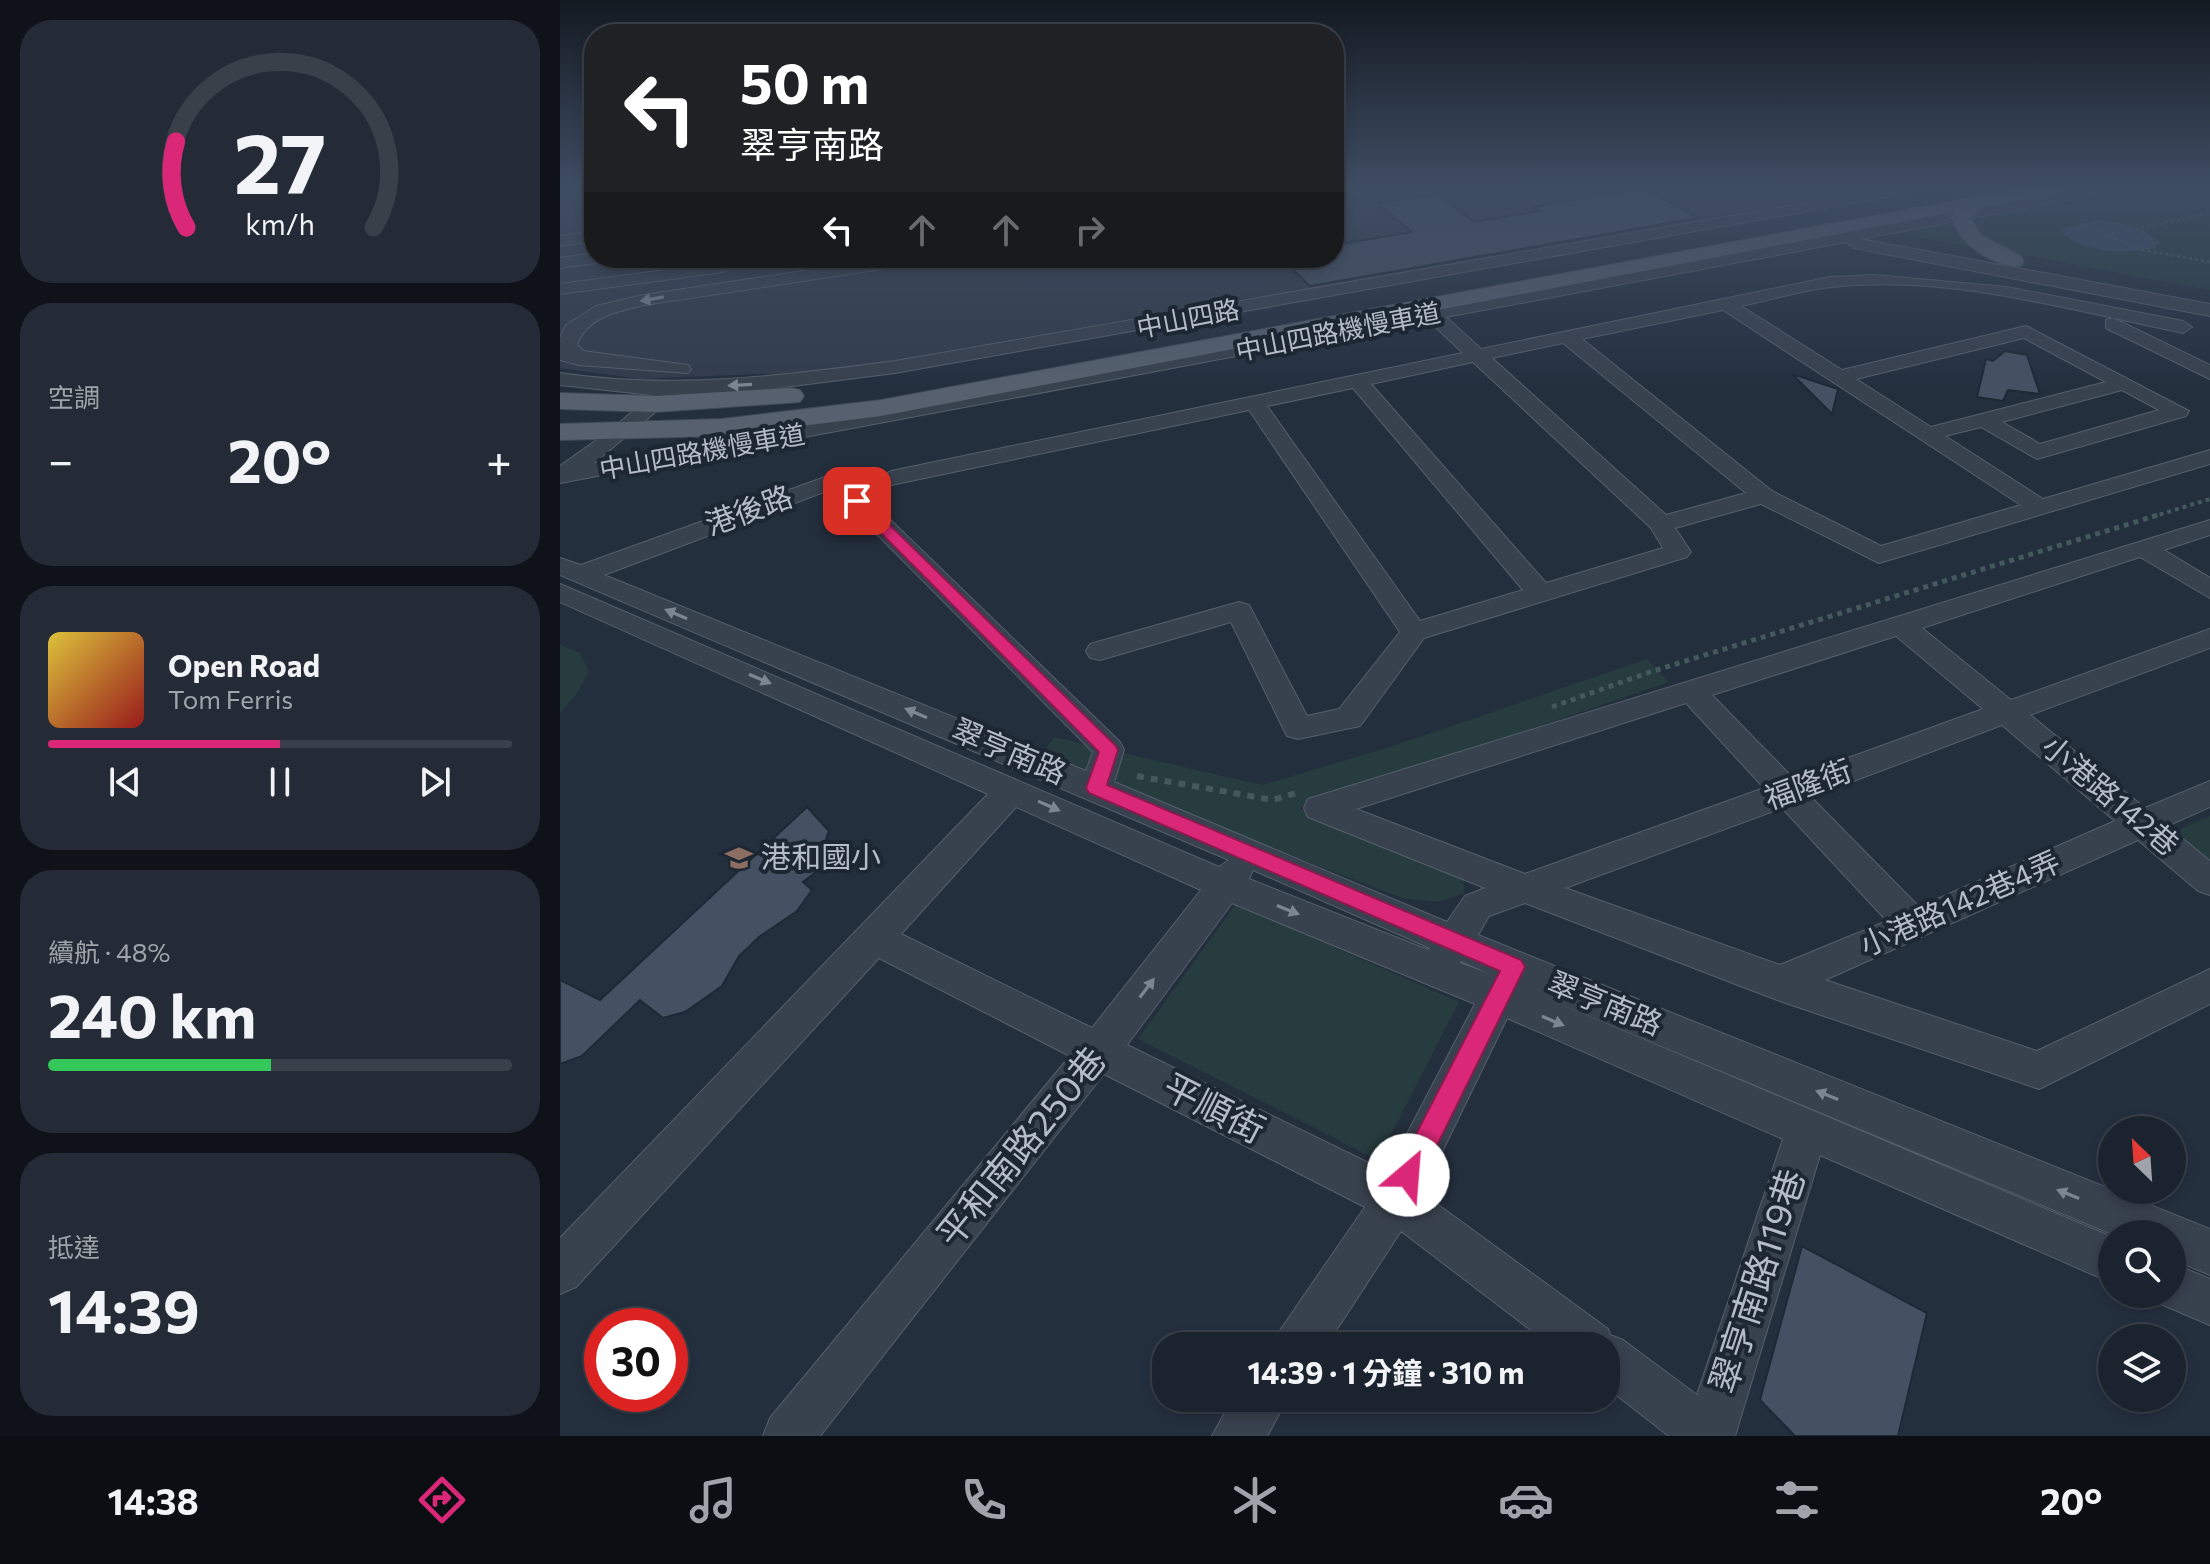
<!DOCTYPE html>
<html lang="zh-TW">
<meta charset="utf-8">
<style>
body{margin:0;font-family:Commissioner,"Noto Sans TC",sans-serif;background:#242b36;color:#f1f3f6;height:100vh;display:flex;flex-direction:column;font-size:30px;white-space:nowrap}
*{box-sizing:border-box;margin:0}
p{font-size:26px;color:#a0a4aa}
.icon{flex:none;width:44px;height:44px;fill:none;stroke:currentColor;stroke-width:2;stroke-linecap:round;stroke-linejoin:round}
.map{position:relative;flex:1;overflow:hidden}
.drawer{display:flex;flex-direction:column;gap:20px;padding:20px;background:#0f1319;width:560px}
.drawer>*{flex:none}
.hud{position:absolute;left:24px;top:24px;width:760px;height:244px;border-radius:32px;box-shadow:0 4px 12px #0003,0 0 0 2px #39404a;background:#202124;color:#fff;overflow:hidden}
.needle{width:52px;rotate:335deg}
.controls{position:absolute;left:1538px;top:1116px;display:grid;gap:16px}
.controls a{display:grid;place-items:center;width:88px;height:88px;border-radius:50%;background:#1b232e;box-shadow:0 4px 12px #0003,0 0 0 2px #39404a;font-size:40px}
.speed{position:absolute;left:24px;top:1308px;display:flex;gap:16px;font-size:40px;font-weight:700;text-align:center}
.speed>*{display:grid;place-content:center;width:104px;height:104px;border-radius:50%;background:#1b232e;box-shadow:0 4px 12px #0003,0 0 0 2px #39404a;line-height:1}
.speed .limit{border:12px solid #d22;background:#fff;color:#111}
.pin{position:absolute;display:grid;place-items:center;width:68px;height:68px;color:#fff;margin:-34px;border-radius:16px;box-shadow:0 4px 12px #0006}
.me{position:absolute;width:88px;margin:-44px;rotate:27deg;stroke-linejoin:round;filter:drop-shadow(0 0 6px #0008)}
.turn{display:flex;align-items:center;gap:28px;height:168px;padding:0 24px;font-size:36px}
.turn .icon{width:104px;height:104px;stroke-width:2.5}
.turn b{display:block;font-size:56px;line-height:68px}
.lanes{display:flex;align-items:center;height:76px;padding:0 24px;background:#0003;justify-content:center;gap:40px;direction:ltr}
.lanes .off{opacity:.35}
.big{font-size:60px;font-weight:700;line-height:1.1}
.drawer .card{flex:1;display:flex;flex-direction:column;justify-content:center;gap:12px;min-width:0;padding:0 28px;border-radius:32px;background:#242b36}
.drawer .dial{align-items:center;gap:0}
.dial svg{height:208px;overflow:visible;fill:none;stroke:#39404a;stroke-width:7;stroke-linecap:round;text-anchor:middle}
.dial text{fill:#f1f3f6;stroke:none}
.song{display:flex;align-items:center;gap:24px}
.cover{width:96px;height:96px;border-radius:12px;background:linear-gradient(135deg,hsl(50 70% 55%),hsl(0 70% 35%))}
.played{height:8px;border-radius:4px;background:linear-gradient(90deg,#db2777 50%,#39404a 50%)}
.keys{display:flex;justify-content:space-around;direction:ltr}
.heat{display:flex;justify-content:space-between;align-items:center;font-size:44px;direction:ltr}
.charge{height:12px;border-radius:6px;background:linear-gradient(90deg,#34c759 48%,#39404a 0)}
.trip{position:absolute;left:592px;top:1332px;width:468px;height:80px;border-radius:32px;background:#1b232e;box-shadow:0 4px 12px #0003,0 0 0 2px #39404a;font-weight:700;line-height:80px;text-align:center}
.menu{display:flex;height:128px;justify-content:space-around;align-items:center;background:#0b0e12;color:#a0a4aa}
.menu .icon{width:56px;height:56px}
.menu .selected{color:#db2777}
.menu b{font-size:36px;color:#f1f3f6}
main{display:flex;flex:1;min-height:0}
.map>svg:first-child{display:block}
</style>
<main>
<section class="drawer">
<div class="card dial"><svg viewBox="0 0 100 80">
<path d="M14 69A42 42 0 1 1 86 69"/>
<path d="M14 69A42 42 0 0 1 10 36" stroke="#db2777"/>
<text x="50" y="56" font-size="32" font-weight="700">27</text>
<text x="50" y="72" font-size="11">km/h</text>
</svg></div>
<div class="card"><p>空調</p>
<div class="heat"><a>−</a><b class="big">20°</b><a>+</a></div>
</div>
<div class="card">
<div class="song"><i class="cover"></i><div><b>Open Road</b><p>Tom Ferris</p></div></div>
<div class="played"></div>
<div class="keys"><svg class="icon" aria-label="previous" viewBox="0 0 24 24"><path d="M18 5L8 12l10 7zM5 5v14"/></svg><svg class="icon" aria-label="pause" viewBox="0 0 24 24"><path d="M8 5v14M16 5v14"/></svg><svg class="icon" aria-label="next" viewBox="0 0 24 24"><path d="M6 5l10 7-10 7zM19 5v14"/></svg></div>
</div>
<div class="card"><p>續航 · 48%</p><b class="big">240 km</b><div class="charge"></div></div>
<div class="card"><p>抵達</p><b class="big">14:39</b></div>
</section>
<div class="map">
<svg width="1650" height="1436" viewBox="0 0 1650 1436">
<rect width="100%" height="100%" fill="#242f3e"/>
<path fill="#323c4b" d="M0,187h34v71h740v-71h550l-1052,184 -192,8 -80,-11z"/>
<g fill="#263c3f">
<path d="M1576,187h74v103l-192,-36 -30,-17 -10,-11 1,-9z"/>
<path d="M1390,222l6,13 24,14 -84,-16z"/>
<path d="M0,645l20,8 9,19 -14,24 -15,17z"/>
<path d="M1087,659l22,23 -370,126 164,63 1,22 -25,9 -37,-4 -363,-140 15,-21 208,48 128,-38z"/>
<path d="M1650,816v49l-39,-32z"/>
<path d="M676,904l223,98 -81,158 -240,-121z"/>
</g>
<path fill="#394c67" d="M1537,220c19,3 49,4 59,23l-2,5c-30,6 -67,6 -91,-15l-2,-5z"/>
<g fill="#455162" stroke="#1f2835" stroke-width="2">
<path d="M1084,188l54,30 -388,68 -29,-28h53v-13l78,-13 -35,-29 60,-9 37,28 66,-11 -7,-4z"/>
<path d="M1445,351l22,4 13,39 -32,-4 -5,11 -26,-4 9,-38 7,2z"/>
<path d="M1232,374l46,15 -6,25z"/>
<path d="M247,807l22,24 -6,17 7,13 -27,21 9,8 -15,21 -38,26 -20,19 -17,30 -37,26 -22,6 -23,-18 -58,56 -22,8v-84l40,20z"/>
<path d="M1242,1246l125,67 -29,123h-103l-35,-36z"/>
</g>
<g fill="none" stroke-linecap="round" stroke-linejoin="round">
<g stroke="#565f6c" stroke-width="2">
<g id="minor">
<path d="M791,187h32l-49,12v-10z"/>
<path d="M1337,187h31l-7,4 -1026,182 -126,16 -93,6 -82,68 1500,-276h30l-7,4 -256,48 349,65v12l-356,-68 -8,-6 -400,75 35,32 349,-72 44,-2 133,12 176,34 9,6 -9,6c-114,-23 -234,-59 -351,-46 -30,3 -61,13 -91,19l101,64 184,-44 163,85 -3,5 -149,43 -56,-32 -36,9 98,63 167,-49v14l-331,99 -118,-59 -86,24 16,24 -4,5 -263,81 -64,88 -62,13 -11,-3 -4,-8 -52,-106 -131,38 -10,-2 -4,-7 4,-7 149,-42 10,3 58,111 32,-7 61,-77 -151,-222 -358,75 -12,-7 12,-7 572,-118 -35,-33 -868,163v-17l52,-37 40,-34 -92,-10v-12c113,17 222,3 335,-12zM1163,310l298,195 -140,41 -109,-55 -190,-152zM1464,338l82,44 -175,45 -75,-48zM1003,343l183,150 -80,22 -174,-157zM913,362l178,166 12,20 -117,35 -175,-199zM793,388l170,202 -103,31 -153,-215zM1562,390l37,20 -119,34 -38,-22z"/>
<path d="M34,231v10l-34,5v-10z"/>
<path d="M34,253v5h12l-8,5 -38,5v-10z"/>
<path d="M329,258h42l-8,5 -279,42c-27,7 -56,11 -67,39l6,7 105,14 3,4 -3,4 -109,-8 -19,-5v-22l6,-13 30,-19 48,-11z"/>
<path d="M158,263l9,5 -3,4 -164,22v-10z"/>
<path d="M1553,318l97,47v14l-104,-51v-8z"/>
<path d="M276,473l8,2 276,267 4,8 -10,32 333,140 18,-26 20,-8 -177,-71 -4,-9 4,-9 902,-279v15l-46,15 46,28v20l-70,-41 -218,71 89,72 199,-71v19l-180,67 115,93 65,-27v26l-43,19 43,35v34l-12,-4 -60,-51 -313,140 212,71 173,-82v35l-171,85 -262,-89 -252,-97 -36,13 -11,19 732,294v46l-38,-16v-25h-60l-590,-246 590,249v46l-292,-128 -85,281h-66l-63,-49v-41h-54l-151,-115 -75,115h-52l7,-17 84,-122 -261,-133 -284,362h-57l7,-18 300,-362 -191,-98 -303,329 -16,7v-56l428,-444 -428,-192v-18l659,283 10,-7 -669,-285v-17l21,7zM272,489l261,263 -7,19 -482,-196zM1336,636l87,73 -190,69 -81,-83zM1126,703l78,85 -239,86 -169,-65zM1442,725l113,96 -196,86 -108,-110zM456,807l185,83 -109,138 -191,-94zM1222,808l105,113 -107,44 -215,-77zM693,870l177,78 -2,2 -179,-71zM672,903l243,101 -88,168 -260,-127zM901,961l29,13 -30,-11zM947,1018l276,121 -86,256 -74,-55 -13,-5 -2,-6 -186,-136z"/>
<path d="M1612,1263l38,16v46l-54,-23 -4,-8h20z"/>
<path d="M673,1398h55l-21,38h-55z"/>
</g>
</g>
<g stroke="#414a57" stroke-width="2">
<g id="major">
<path d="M1469,187h38l-9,6 -74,14 -13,11 10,17 40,21 3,5 -3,5 -8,1c-26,-6 -54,-23 -62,-50l3,-5 -1073,204 -160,20 -161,4v-16l161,-5 160,-19z"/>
<path d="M231,388l9,2 4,6 -4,6 -144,10 -96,-3v-16l96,3z"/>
</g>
</g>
<g stroke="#44595c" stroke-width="3" stroke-dasharray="3 3" stroke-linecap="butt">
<path d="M1520,224l63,26"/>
<path d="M1576,228l22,15 -15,7 67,12"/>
<path d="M1546,235l104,-22"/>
</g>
<path stroke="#44595c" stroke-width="4" stroke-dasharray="4 4" stroke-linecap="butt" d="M1592,517l58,-18"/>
<path stroke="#44595c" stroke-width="5" stroke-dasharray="5 5" stroke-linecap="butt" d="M992,707l98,-35 508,-157"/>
<path stroke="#44595c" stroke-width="6" stroke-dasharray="7 7" stroke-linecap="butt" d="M577,776l136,24 23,-7"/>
<use href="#minor" fill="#38414e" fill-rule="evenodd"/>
<use href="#major" fill="#56606e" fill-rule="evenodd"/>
</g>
<defs><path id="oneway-solid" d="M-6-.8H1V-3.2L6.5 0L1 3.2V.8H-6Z" transform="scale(2)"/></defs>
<g fill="#7c8592">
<use href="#oneway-solid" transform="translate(92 299) rotate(170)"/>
<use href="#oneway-solid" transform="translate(180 385) rotate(177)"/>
<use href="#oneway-solid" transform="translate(116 614) rotate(-157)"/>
<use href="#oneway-solid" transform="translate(200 679) rotate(23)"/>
<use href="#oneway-solid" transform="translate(356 713) rotate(-157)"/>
<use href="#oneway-solid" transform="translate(489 806) rotate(24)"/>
<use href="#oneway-solid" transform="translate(728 910) rotate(22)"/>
<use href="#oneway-solid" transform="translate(587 988) rotate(-53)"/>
<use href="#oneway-solid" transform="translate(993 1021) rotate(23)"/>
<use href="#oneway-solid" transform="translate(1267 1095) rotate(-158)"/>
<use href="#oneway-solid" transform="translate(1508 1194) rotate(-158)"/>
</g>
<linearGradient id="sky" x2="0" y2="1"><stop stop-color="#141a22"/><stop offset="0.48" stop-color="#3f4d63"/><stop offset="1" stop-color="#3f4d63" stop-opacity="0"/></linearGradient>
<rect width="1650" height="388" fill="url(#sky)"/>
<path fill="#db2777" stroke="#8e194d" stroke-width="2" d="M292,498h10l254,248 2,4 -11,35 414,175 4,7 -107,217 -10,4 -9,-4 -4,-9 105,-204 -411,-178 -3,-5 13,-36 -247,-248z"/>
<defs>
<g id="school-bare" transform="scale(2.16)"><path d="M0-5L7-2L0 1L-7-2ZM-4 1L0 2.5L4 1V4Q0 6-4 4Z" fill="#8d6e63" stroke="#1d2633" stroke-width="2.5" paint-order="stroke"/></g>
</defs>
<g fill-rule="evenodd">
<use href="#school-bare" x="179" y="858"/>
</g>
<g text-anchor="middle" stroke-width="8" stroke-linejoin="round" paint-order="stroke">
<g font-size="26" fill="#b4bcc9" stroke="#1d2633">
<text transform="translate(628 319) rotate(-11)" y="9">中山四路</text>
<text transform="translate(778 332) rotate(-11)" y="9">中山四路機慢車道</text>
<text transform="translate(142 452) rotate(-10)" y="9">中山四路機慢車道</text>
</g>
<g font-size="30" fill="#b4bcc9" stroke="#1d2633">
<text transform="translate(189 511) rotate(-20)" y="10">港後路</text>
<text transform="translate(449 752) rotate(23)" y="10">翠亨南路</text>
<text transform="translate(1248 785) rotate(-20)" y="10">福隆街</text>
<text transform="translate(1550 796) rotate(40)" y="10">小港路142巷</text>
<text transform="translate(1400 904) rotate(-24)" y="10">小港路142巷4弄</text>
<text transform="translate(1045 1004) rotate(22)" y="10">翠亨南路</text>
</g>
<g font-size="30" fill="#b4bcc9" stroke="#1d2633" text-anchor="start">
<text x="201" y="868">港和國小</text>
</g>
<g font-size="36" fill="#b4bcc9" stroke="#1d2633">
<text transform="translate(654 1108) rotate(27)" y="13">平順街</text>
<text transform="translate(461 1147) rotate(-51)" y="13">平和南路250巷</text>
<text transform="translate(1197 1281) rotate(-72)" y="13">翠亨南路119巷</text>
</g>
</g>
</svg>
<div class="controls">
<a><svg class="needle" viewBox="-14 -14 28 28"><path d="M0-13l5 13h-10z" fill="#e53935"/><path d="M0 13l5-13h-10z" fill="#a0a4aa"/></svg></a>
<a><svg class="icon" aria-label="search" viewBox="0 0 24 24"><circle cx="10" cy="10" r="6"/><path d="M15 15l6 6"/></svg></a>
<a><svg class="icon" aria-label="layers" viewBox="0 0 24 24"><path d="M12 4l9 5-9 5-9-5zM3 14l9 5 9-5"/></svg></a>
</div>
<div class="speed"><div class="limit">30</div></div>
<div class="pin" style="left:297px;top:501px;background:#d93025"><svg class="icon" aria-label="arrive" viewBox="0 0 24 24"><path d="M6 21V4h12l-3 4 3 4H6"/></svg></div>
<svg class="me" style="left:848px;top:1175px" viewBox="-20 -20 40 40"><circle r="19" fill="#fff"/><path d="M0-13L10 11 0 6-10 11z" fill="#db2777"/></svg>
<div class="trip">14:39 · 1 分鐘 · 310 m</div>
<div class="hud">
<div class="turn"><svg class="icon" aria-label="left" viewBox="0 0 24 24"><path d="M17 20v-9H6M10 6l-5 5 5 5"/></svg><div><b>50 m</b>翠亨南路</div></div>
<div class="lanes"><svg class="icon" aria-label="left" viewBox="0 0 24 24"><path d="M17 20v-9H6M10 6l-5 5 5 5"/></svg><svg class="icon off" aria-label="ahead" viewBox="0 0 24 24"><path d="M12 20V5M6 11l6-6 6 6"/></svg><svg class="icon off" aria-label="ahead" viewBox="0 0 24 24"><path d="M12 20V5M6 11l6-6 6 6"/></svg><svg class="icon off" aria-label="right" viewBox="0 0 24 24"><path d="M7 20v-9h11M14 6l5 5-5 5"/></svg></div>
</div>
</div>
</main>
<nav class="menu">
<b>14:38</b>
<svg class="icon selected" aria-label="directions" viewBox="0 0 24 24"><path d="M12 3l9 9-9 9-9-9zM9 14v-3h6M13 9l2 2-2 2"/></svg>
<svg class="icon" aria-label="music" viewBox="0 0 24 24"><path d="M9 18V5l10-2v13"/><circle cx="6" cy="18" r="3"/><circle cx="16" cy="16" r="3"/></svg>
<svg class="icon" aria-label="phone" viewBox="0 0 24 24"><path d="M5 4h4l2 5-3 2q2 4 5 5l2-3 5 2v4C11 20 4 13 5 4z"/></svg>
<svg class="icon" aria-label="climate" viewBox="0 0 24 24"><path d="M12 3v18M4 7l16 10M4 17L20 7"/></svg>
<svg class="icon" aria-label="car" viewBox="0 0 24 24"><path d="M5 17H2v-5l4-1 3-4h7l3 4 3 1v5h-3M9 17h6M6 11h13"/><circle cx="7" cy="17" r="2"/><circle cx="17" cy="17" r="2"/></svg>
<svg class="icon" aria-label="filters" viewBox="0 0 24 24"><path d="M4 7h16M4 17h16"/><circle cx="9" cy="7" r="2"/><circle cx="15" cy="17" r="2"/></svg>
<b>20°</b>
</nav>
